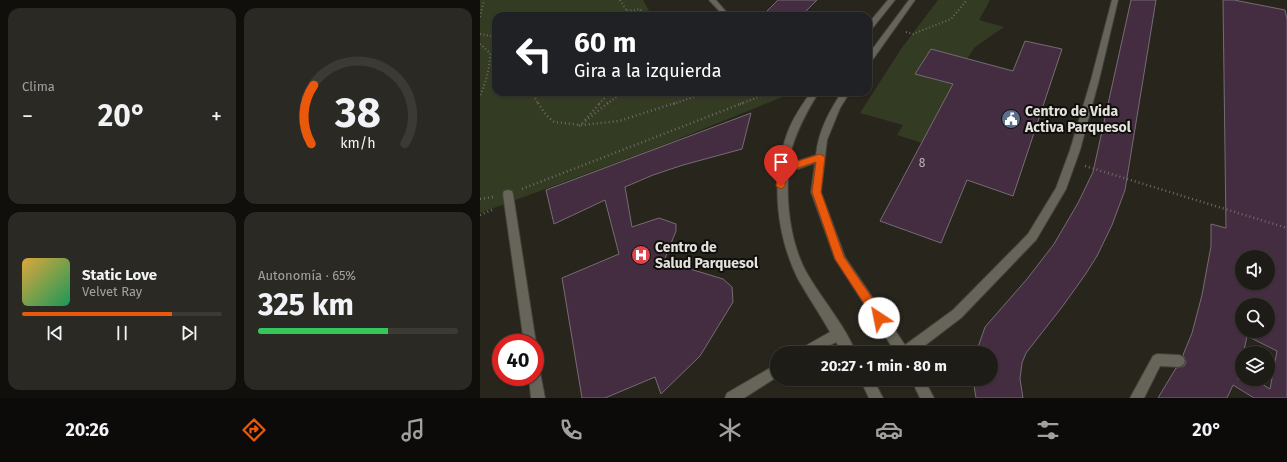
<!DOCTYPE html>
<html lang="es">
<meta charset="utf-8">
<style>
body{margin:0;font-family:"Fira Sans",sans-serif;background:#2b2923;color:#f1f3f6;height:100vh;display:flex;flex-direction:column;font-size:15px;white-space:nowrap}
*{box-sizing:border-box;margin:0}
p{font-size:13px;color:#a1a1a1}
.icon{flex:none;width:22px;height:22px;fill:none;stroke:currentColor;stroke-width:2;stroke-linecap:round;stroke-linejoin:round}
.map{position:relative;flex:1;overflow:hidden}
.details{display:flex;flex-direction:column;gap:8px;padding:8px;background:#100f0c;width:480px}
.details>*{flex:none}
.guide{position:absolute;left:12px;top:12px;width:380px;height:84px;border-radius:12px;box-shadow:0 1px 3px #0004,0 0 0 1px #3c3a35;background:#202124;color:#fff;overflow:hidden}
.controls{position:absolute;left:755px;top:250px;display:grid;gap:8px}
.controls a{display:grid;place-items:center;width:40px;height:40px;border-radius:50%;background:#1e1c16;box-shadow:0 1px 3px #0004,0 0 0 1px #3c3a35;font-size:20px}
.speed{position:absolute;left:12px;top:334px;display:flex;gap:8px;font-size:20px;font-weight:700;text-align:center}
.speed>*{display:grid;place-content:center;width:52px;height:52px;border-radius:50%;background:#1e1c16;box-shadow:0 1px 3px #0004,0 0 0 1px #3c3a35;line-height:1}
.speed .limit{border:6px solid #d22;background:#fff;color:#111}
.pin{position:absolute;display:grid;place-items:center;width:34px;height:34px;color:#fff;margin:-41px -17px;border-radius:50% 50% 50% 0;rotate:-45deg;box-shadow:0 0 4px #0007}
.pin .icon{rotate:45deg}
.me{position:absolute;width:44px;margin:-22px;rotate:326deg;stroke-linejoin:round;filter:drop-shadow(0 0 3px #0008)}
.turn{display:flex;align-items:center;gap:14px;height:84px;padding:0 16px;font-size:18px}
.turn .icon{width:52px;height:52px;stroke-width:2.5}
.turn b{display:block;font-size:28px;line-height:34px}
.big{font-size:30px;font-weight:700;line-height:1.1}
.details .tile{flex:1;display:flex;flex-direction:column;justify-content:center;gap:6px;min-width:0;padding:0 14px;border-radius:12px;background:#2b2923}
.details .dial{align-items:center;gap:0}
.dial svg{height:104px;overflow:visible;fill:none;stroke:#3c3a35;stroke-width:7;stroke-linecap:round;text-anchor:middle}
.dial text{fill:#f1f3f6;stroke:none}
.song{display:flex;align-items:center;gap:12px}
.cover{width:48px;height:48px;border-radius:6px;background:linear-gradient(135deg,hsl(40 70% 55%),hsl(150 70% 35%))}
.played{height:4px;border-radius:2px;background:linear-gradient(90deg,#ea580c 75%,#3c3a35 75%)}
.keys{display:flex;justify-content:space-around;direction:ltr}
.heat{display:flex;justify-content:space-between;align-items:center;font-size:22px;direction:ltr}
.charge{height:6px;border-radius:3px;background:linear-gradient(90deg,#34c759 65%,#3c3a35 0)}
.details .tiles{flex:1;display:grid;gap:8px;grid-template-columns:repeat(2,1fr)}
.trip{position:absolute;left:290px;top:346px;width:228px;height:40px;border-radius:20px;background:#1e1c16;box-shadow:0 1px 3px #0004,0 0 0 1px #3c3a35;font-weight:700;line-height:40px;text-align:center}
.menu{display:flex;height:64px;justify-content:space-around;align-items:center;background:#0c0b09;color:#a1a1a1}
.menu .icon{width:28px;height:28px}
.menu .current{color:#ea580c}
.menu b{font-size:18px;color:#f1f3f6}
main{display:flex;flex:1;min-height:0}
.map>svg:first-child{display:block}
</style>
<main>
<section class="details">
<div class="tiles">
<div class="tile"><p>Clima</p>
<div class="heat"><a>−</a><b class="big">20°</b><a>+</a></div>
</div>
<div class="tile dial"><svg viewBox="0 0 100 80">
<path d="M14 69A42 42 0 1 1 86 69"/>
<path d="M14 69A42 42 0 0 1 16 24" stroke="#ea580c"/>
<text x="50" y="56" font-size="32" font-weight="700">38</text>
<text x="50" y="72" font-size="11">km/h</text>
</svg></div>
<div class="tile">
<div class="song"><i class="cover"></i><div><b>Static Love</b><p>Velvet Ray</p></div></div>
<div class="played"></div>
<div class="keys"><svg class="icon" aria-label="previous" viewBox="0 0 24 24"><path d="M18 5L8 12l10 7zM5 5v14"/></svg><svg class="icon" aria-label="pause" viewBox="0 0 24 24"><path d="M8 5v14M16 5v14"/></svg><svg class="icon" aria-label="next" viewBox="0 0 24 24"><path d="M6 5l10 7-10 7zM19 5v14"/></svg></div>
</div>
<div class="tile"><p>Autonomía · 65%</p><b class="big">325 km</b><div class="charge"></div></div>
</div>
</section>
<div class="map">
<svg width="807" height="398" viewBox="0 0 807 398">
<rect width="100%" height="100%" fill="#28251d"/>
<g fill="#343b23">
<path d="M0,0h163l9,16h-156v76h299l-139,56 -176,65z"/>
<path d="M458,0h52l-11,20 25,7 -29,20 -8,12 -36,-10 -15,25 37,10 -31,59 -25,-8 6,-10 -43,-12 41,-64z"/>
</g>
<g fill="#452d41" stroke="#756c73" fill-rule="evenodd">
<path d="M298,0h39l-16,16h-21l-14,-4z"/>
<path d="M651,0h25l-31,190 -13,35 -15,31 -12,19 -23,32 -36,46 -4,10 -2,16 3,19h-47l-3,-19h18v-26h-15l9,-26 42,-48 27,-35 24,-41 15,-31z"/>
<path d="M743,0h11l51,10 2,9v379h-33l-21,-13 -6,13h-69l18,-30 8,-2 2,-4 -3,-7 9,-22 10,-38 9,-49v-22l15,4zM762,257h26v26h-26zM762,305h26v26h-26zM767,336l30,15 -7,38 -16,-10h-16z"/>
<path d="M545,41l37,8 -49,147 -46,-16 -26,63 -61,-22 73,-137 -38,-10 16,-25 82,22z"/>
<path d="M271,113l-9,36 -59,16 -30,10 -28,12 7,40 27,-9 17,6v7l-12,30 59,18 9,8 1,15 -33,54 -39,38 -6,-17 -50,21h-23l-20,-120 57,-24 -14,-54 -51,24 -8,-34z"/>
</g>
<g fill="none" stroke-linecap="round" stroke-linejoin="round">
<g stroke="#44413a" stroke-width="2">
<g id="minor">
<path d="M229,0h7l11,13 8,3 -12,-1z"/>
<path d="M408,0h7l-24,30h-3v-6z"/>
<path d="M429,0h6l-44,62h-3v-7z"/>
<path d="M632,0h6l-19,80 -19,70 -14,39 -30,51 -75,78 -46,35h-19l-61,-94 -24,-67 4,-29 -17,6 -9,-4c-4,34 1,80 19,110 14,24 38,52 48,78h-13l-7,-11 -20,11h-18l2,-4 30,-17c-10,-18 -22,-35 -32,-53 -21,-42 -28,-99 -11,-145 5,-15 15,-29 24,-42h8c-14,22 -23,40 -30,65l9,4 18,-6c2,-23 13,-44 26,-63h8l-10,16 -13,32 -6,52 24,65 60,88 48,-35 75,-76 28,-46 14,-38 21,-70z"/>
<path d="M28,190l4,1 1,3 23,149 -1,3v-3h-11l-21,-149 1,-3z"/>
<path d="M677,354l22,1 4,2 2,4 -2,4 -4,2 -19,-1 -16,32h-14l23,-42z"/>
<path d="M297,364v13l-33,21h-19l2,-5z"/>
<path d="M55,371l5,1 5,26h-14l-2,-21h6z"/>
<path d="M380,379h13l10,19h-14z"/>
<path d="M431,379h13l10,19h-14z"/>
</g>
</g>
<g stroke="#6e6b65" stroke-width="2" stroke-dasharray="1 2.5" stroke-linecap="butt">
<path d="M140,0l10,16"/>
<path d="M147,11l13,-2 5,7"/>
<path d="M0,17l4,-17"/>
<path d="M426,32l7,2 38,-15 16,-19"/>
<path d="M0,34l16,3"/>
<path d="M0,44l10,9c0,15 -4,29 -10,43"/>
<path d="M52,92l6,12"/>
<path d="M119,104l11,-12"/>
<path d="M127,104l16,-12"/>
<path d="M193,104l35,-12"/>
<path d="M260,104l32,-12"/>
</g>
<g stroke="#6e6b65" stroke-width="2.5" stroke-dasharray="1 3" stroke-linecap="butt">
<path d="M58,103l8,12 8,7 28,3 37,-4 56,-18"/>
<path d="M105,120l15,-17"/>
<path d="M99,126l29,-23"/>
<path d="M605,166l202,62"/>
<path d="M42,189l221,-86"/>
<path d="M0,199l13,-2"/>
<path d="M0,215l14,-6"/>
</g>
<use href="#minor" fill="#67645a" fill-rule="evenodd"/>
</g>
<path fill="#ea580c" stroke="#983908" d="M340,154l5,3 -4,35 23,65 39,57 2,4 -2,4 -4,1 -3,-1 -41,-63 -23,-67 4,-30 -18,6 -11,-4 -2,22 -4,3 -5,-3 5,-29 3,-1 14,5z"/>
<defs>
<g id="civic-disc" transform="scale(1)"><circle r="9.5" fill="#5c6f8a" stroke="#100f0b"/><path d="M-.6-6.5H3V-4.5H.6V-3L4-1V1h2V6H-6V1h2V-1L-.6-3ZM-1.2 2.5V6h2.4V2.5Z" fill="#fff"/></g>
<g id="hospital-disc" transform="scale(1)"><circle r="9.5" fill="#e0444e" stroke="#100f0b"/><path d="M-5-5h3v3.5h4V-5h3V5h-3V1.5h-4V5h-3Z" fill="#fff"/></g>
</defs>
<g fill-rule="evenodd">
<use href="#civic-disc" x="531" y="119"/>
<use href="#hospital-disc" x="161" y="255"/>
</g>
<g text-anchor="middle" stroke-width="4" stroke-linejoin="round" paint-order="stroke">
<g font-size="12" fill="#bcb5b6">
<text x="442" y="167">8</text>
</g>
<g font-size="14" font-weight="bold" fill="#e4e2dd" stroke="#100f0b" text-anchor="start">
<text x="545" y="116">Centro de Vida<tspan x="545" dy="16">Activa Parquesol</tspan></text>
<text x="175" y="252">Centro de<tspan x="175" dy="16">Salud Parquesol</tspan></text>
</g>
</g>
</svg>
<div class="controls">
<a><svg class="icon" aria-label="sound" viewBox="0 0 24 24"><path d="M4 9h4l5-4v14l-5-4H4zM17 9q2 3 0 6"/></svg></a>
<a><svg class="icon" aria-label="search" viewBox="0 0 24 24"><circle cx="10" cy="10" r="6"/><path d="M15 15l6 6"/></svg></a>
<a><svg class="icon" aria-label="layers" viewBox="0 0 24 24"><path d="M12 4l9 5-9 5-9-5zM3 14l9 5 9-5"/></svg></a>
</div>
<div class="speed"><div class="limit">40</div></div>
<div class="pin" style="left:301px;top:186px;background:#d93025"><svg class="icon" aria-label="arrive" viewBox="0 0 24 24"><path d="M6 21V4h12l-3 4 3 4H6"/></svg></div>
<svg class="me" style="left:399px;top:318px" viewBox="-20 -20 40 40"><circle r="19" fill="#fff"/><path d="M0-13L10 11 0 6-10 11z" fill="#ea580c"/></svg>
<div class="trip">20:27 · 1 min · 80 m</div>
<div class="guide">
<div class="turn"><svg class="icon" aria-label="left" viewBox="0 0 24 24"><path d="M17 20v-9H6M10 6l-5 5 5 5"/></svg><div><b>60 m</b>Gira a la izquierda</div></div>
</div>
</div>
</main>
<nav class="menu">
<b>20:26</b>
<svg class="icon current" aria-label="directions" viewBox="0 0 24 24"><path d="M12 3l9 9-9 9-9-9zM9 14v-3h6M13 9l2 2-2 2"/></svg>
<svg class="icon" aria-label="music" viewBox="0 0 24 24"><path d="M9 18V5l10-2v13"/><circle cx="6" cy="18" r="3"/><circle cx="16" cy="16" r="3"/></svg>
<svg class="icon" aria-label="phone" viewBox="0 0 24 24"><path d="M5 4h4l2 5-3 2q2 4 5 5l2-3 5 2v4C11 20 4 13 5 4z"/></svg>
<svg class="icon" aria-label="climate" viewBox="0 0 24 24"><path d="M12 3v18M4 7l16 10M4 17L20 7"/></svg>
<svg class="icon" aria-label="car" viewBox="0 0 24 24"><path d="M5 17H2v-5l4-1 3-4h7l3 4 3 1v5h-3M9 17h6M6 11h13"/><circle cx="7" cy="17" r="2"/><circle cx="17" cy="17" r="2"/></svg>
<svg class="icon" aria-label="filters" viewBox="0 0 24 24"><path d="M4 7h16M4 17h16"/><circle cx="9" cy="7" r="2"/><circle cx="15" cy="17" r="2"/></svg>
<b>20°</b>
</nav>
